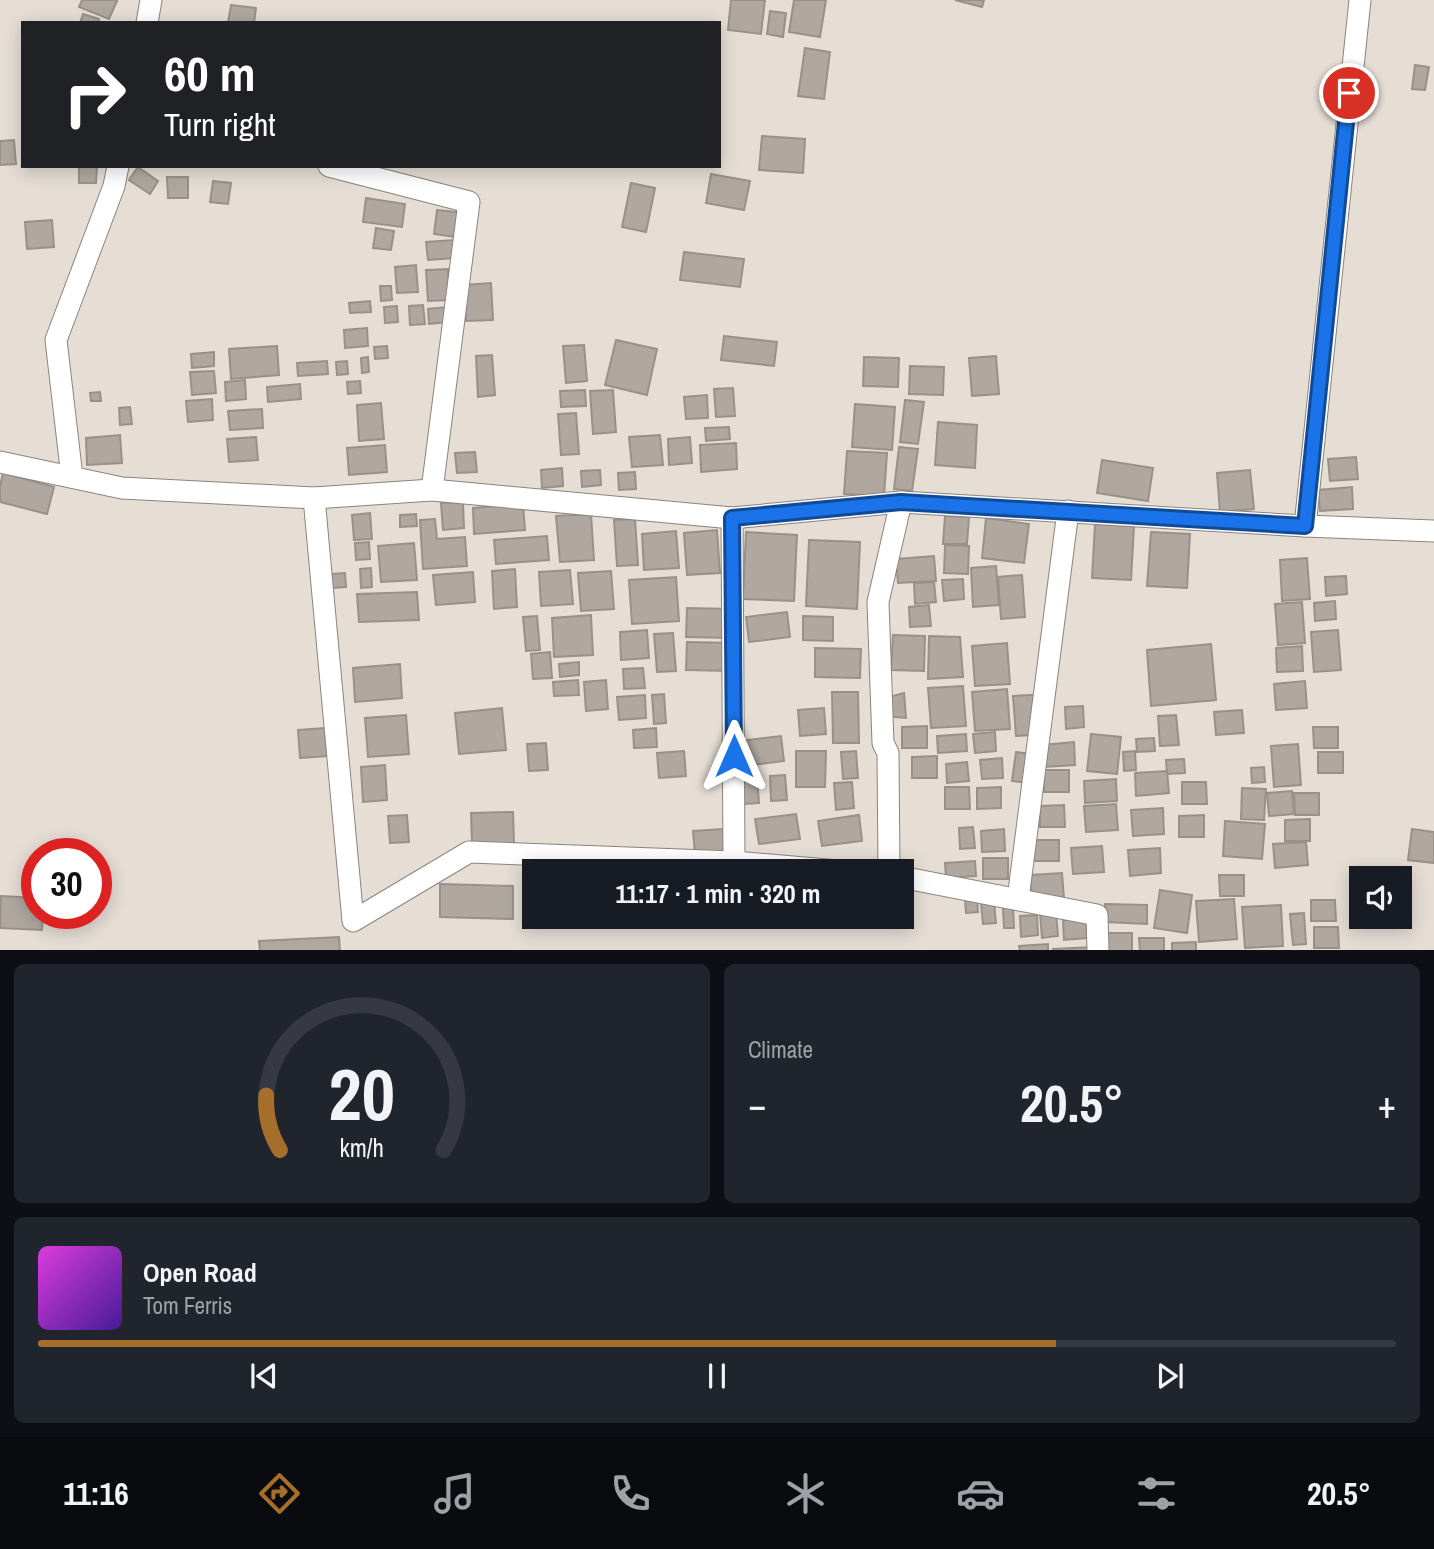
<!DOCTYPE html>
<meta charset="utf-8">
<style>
body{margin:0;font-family:"Archivo Narrow",sans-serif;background:#20242c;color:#f1f3f6;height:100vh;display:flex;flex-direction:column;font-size:26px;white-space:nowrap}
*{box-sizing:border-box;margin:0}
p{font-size:23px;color:#9ea1a6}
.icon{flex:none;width:38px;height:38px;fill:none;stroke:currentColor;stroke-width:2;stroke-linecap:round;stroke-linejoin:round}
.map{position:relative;height:950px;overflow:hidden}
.sheet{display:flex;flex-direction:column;gap:14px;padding:14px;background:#0d0f14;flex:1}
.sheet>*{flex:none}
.hud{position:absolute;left:21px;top:21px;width:700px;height:147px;border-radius:0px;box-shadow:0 4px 18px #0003;background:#202124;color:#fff;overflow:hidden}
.fabs{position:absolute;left:1349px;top:866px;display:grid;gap:14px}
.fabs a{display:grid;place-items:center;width:63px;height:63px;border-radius:0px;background:#171b24;box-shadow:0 4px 18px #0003;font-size:35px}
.speed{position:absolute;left:21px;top:838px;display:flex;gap:14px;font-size:35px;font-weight:700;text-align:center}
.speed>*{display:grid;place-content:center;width:91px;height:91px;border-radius:50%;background:#171b24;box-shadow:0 4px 18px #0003;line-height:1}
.speed .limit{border:10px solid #d22;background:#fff;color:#111}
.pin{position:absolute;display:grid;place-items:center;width:60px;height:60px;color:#fff;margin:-30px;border:4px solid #fff;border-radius:50%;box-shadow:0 2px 7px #0007}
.me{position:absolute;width:77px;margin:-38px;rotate:0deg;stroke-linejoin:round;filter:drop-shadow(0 0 5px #0008)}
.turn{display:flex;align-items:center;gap:24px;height:147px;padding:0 28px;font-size:32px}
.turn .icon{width:91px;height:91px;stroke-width:2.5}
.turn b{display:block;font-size:49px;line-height:60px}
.big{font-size:52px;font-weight:700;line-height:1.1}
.sheet .widget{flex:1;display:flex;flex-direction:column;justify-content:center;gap:10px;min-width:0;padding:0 24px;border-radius:10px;background:#20242c}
.sheet .dial{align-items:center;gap:0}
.dial svg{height:182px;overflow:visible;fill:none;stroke:#363941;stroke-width:7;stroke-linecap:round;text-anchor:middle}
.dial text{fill:#f1f3f6;stroke:none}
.song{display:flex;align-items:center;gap:21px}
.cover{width:84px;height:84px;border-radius:10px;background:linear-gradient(135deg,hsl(300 70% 55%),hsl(260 70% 35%))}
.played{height:7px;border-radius:4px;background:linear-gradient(90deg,#a56e2a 75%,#363941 75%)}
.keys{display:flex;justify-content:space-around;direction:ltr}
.heat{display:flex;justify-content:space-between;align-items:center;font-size:38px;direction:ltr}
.sheet .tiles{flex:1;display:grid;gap:14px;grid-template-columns:1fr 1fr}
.widget:last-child{grid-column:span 2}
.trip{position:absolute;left:522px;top:859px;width:392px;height:70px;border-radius:0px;background:#171b24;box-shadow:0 4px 18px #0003;font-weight:700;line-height:70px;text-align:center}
.menu{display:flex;height:112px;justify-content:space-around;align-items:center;background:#090b0e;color:#9ea1a6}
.menu .icon{width:49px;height:49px}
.menu .active{color:#a56e2a}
.menu b{font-size:32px;color:#f1f3f6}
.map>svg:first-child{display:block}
</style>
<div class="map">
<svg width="1434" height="951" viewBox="0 0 1434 951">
<rect width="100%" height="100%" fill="#e6ded5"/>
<g fill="#b0a8a0" stroke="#999189" stroke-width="2">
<path d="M82,0h32l3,1 -8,18 -30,-12z"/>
<path d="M731,0h34l-4,34 -33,-4z"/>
<path d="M794,0h32l-6,37 -31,-5z"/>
<path d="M955,0h29l-2,7z"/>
<path d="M231,5l25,3 -2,15h-26z"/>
<path d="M770,11l16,2 -3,24 -16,-3z"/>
<path d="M83,14l16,5 -1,4h-18z"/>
<path d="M805,48l25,4 -6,47 -26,-3z"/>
<path d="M1415,65l14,2 -4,23 -13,-1z"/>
<path d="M762,136l43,3 -2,34 -44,-3z"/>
<path d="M14,140l2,24 -16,1v-24z"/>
<path d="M79,166h18l-1,17h-17z"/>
<path d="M138,167l20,14 -8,13 -21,-14z"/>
<path d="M711,174l39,7 -6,29 -38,-7z"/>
<path d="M167,177h21v21h-20z"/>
<path d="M213,181l18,2 -3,21 -18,-2z"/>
<path d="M631,183l24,5 -9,44 -24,-5z"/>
<path d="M366,198l39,6 -3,23 -39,-5z"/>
<path d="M437,210l29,3 -4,25 -28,-4z"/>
<path d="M52,220l2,27 -27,2 -2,-27z"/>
<path d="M376,228l18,3 -3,19 -18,-2z"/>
<path d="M454,240l1,18 -27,2 -2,-18z"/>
<path d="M684,252l60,7 -4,28 -60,-7z"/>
<path d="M416,265l2,27 -21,1 -2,-26z"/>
<path d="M448,269l2,31 -22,1 -2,-31z"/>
<path d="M491,283l2,37 -27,1 -2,-36z"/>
<path d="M380,286h11l1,14 -11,1z"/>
<path d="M370,301l1,11 -21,1 -1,-10z"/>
<path d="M423,305l2,19 -15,1 -1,-19z"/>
<path d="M397,306l1,16 -13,1 -1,-16z"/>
<path d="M447,307l1,15 -19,2 -1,-15z"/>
<path d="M367,328l1,18 -23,2 -1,-18z"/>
<path d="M724,336l53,6 -3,24 -53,-6z"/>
<path d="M616,340l41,9 -10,46 -42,-10z"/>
<path d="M584,345l3,36 -21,2 -3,-37z"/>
<path d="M277,346l2,29 -48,4 -2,-30z"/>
<path d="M387,346l1,12 -13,1 -1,-12z"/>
<path d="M214,352v14l-22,2 -1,-14z"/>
<path d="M492,355l3,40 -17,2 -2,-41z"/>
<path d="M996,356l3,38 -27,2 -3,-38z"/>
<path d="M368,357l1,15 -7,1 -1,-15z"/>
<path d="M864,357l35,1 -1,29 -35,-1z"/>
<path d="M327,361l1,13 -30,2 -1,-13z"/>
<path d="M347,361l1,13 -11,1 -1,-13z"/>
<path d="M910,366l34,1 -1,28 -34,-1z"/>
<path d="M214,371l2,22 -24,2 -2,-23z"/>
<path d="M245,380l1,19 -20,2 -1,-19z"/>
<path d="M360,381l1,12 -13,1 -1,-12z"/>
<path d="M300,384l1,15 -33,3 -1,-15z"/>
<path d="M733,388l2,28 -19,1 -2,-28z"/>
<path d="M585,390l1,16 -25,1 -1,-16z"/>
<path d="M613,390l3,42 -23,2 -3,-43z"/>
<path d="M100,392l1,9h-10l-1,-8z"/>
<path d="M707,395l1,23 -22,1 -2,-22z"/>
<path d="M212,399l1,21 -25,2 -2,-21z"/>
<path d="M905,400l19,2 -6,42 -18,-2z"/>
<path d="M381,403l3,36 -25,2 -2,-36z"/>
<path d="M855,404l40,3 -3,43 -40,-3z"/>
<path d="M130,407l2,17 -12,1 -1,-17z"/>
<path d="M262,409l1,19 -33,2 -2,-19z"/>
<path d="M576,413l3,41 -18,1 -3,-41z"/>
<path d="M938,422l39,3 -2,43 -40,-3z"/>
<path d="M729,427l1,12 -24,2 -1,-13z"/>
<path d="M120,435l2,28 -35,2 -1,-27z"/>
<path d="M660,435l3,30 -31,2 -3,-30z"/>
<path d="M256,437l2,23 -29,2 -2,-23z"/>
<path d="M690,437l2,26 -23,2 -1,-26z"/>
<path d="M736,443l1,26 -36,3 -1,-27z"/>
<path d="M385,445l2,27 -38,3 -2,-27z"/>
<path d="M899,447l19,2 -6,42 -18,-2z"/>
<path d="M847,451l40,2 -3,43 -40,-2z"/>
<path d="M475,452l2,20 -20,1 -2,-20z"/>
<path d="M1356,457l2,22 -28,2 -2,-22z"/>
<path d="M1102,460l51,8 -5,33 -51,-8z"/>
<path d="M562,468l1,18 -21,2 -1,-18z"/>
<path d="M600,470l1,15 -19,2 -1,-16z"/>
<path d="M1250,470l4,39 -34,3 -3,-39z"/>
<path d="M635,472l1,17 -17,1 -1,-17z"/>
<path d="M3,473l51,14 -7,27 -47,-12v-16z"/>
<path d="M1352,487l1,22 -33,2 -2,-21z"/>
<path d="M463,502l1,26 -21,2 -2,-27z"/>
<path d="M523,504l2,26 -51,4 -1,-26z"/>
<path d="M370,513l2,26 -18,1 -2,-25z"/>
<path d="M416,514l1,12 -17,1v-12z"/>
<path d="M591,514l3,46 -34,2 -4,-46z"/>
<path d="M945,516l24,1 -2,27h-24z"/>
<path d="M986,518l43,6 -5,39 -42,-5z"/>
<path d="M435,519l2,20 28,-2 2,29 -44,3 -3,-49z"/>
<path d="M635,519l3,46 -21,1 -3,-46z"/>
<path d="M1095,524l39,2 -3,54 -39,-2z"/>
<path d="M717,530l3,43 -33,2 -3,-42z"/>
<path d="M676,531l3,37 -35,2 -2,-36z"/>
<path d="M746,532l51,3 -3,66 -51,-2z"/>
<path d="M1151,532l39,2 -3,54 -40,-2z"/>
<path d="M547,536l2,24 -53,4 -2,-24z"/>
<path d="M809,540l51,2 -3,67 -51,-3z"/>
<path d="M369,542l1,17 -14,1 -1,-17z"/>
<path d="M414,543l3,37 -36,2 -3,-36z"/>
<path d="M945,545l24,1 -1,28 -24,-1z"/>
<path d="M934,556l2,25 -38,2 -2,-24z"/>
<path d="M1307,558l3,41 -28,2 -2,-41z"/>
<path d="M996,566l3,39 -26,2 -2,-39z"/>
<path d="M371,568l1,19 -11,1 -1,-19z"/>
<path d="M515,569l2,38 -23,2 -2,-38z"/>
<path d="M570,570l3,34 -32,2 -2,-34z"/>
<path d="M611,571l3,38 -33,2 -3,-38z"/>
<path d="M473,572l2,30 -39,3 -3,-30z"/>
<path d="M345,573l1,14 -14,1 -1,-14z"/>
<path d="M1022,575l3,42 -24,2 -3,-42z"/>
<path d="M1346,576l1,18 -21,2 -1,-19z"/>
<path d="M676,577l3,44 -47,3 -3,-44z"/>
<path d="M963,579l1,20 -20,2 -2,-21z"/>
<path d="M934,582l2,20 -21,2 -1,-21z"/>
<path d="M417,592l2,28 -60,2 -2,-28z"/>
<path d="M1335,601l1,18 -21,2 -1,-18z"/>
<path d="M1302,602l3,41 -27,2 -3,-41z"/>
<path d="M929,605l2,21 -21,1 -1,-20z"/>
<path d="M687,608l44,1v29l-45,-1z"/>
<path d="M787,612l3,25 -41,5 -3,-25z"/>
<path d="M591,615l2,40 -39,2 -2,-39z"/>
<path d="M537,616l3,34 -14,1 -3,-34z"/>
<path d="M803,616l30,1v24l-30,-1z"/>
<path d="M647,630l2,28 -28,2 -1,-28z"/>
<path d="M1338,630l3,40 -27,2 -3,-40z"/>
<path d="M673,633l3,38 -19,1 -3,-38z"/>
<path d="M893,635l32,1 -1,35 -33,-1z"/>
<path d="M929,636l31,1 3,40 -35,2z"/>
<path d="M687,642l45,1 -1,28 -45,-1z"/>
<path d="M1007,643l3,41 -35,2 -3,-40z"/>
<path d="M1211,644l5,56 -65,6 -4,-56z"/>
<path d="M1302,646l1,25 -26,1 -1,-24z"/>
<path d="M815,648l46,1 -1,29 -45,-1z"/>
<path d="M550,652l2,26 -19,1 -2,-25z"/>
<path d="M579,662v13l-19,2 -1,-13z"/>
<path d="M400,664l2,34 -47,4 -2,-34z"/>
<path d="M643,668l2,20 -21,1 -1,-20z"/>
<path d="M578,680l1,15 -25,1 -1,-14z"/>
<path d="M606,680l2,29 -22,2 -2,-29z"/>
<path d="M1305,681l2,27 -31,2 -2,-26z"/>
<path d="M963,686l3,40 -35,2 -3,-40z"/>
<path d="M1007,689l3,40 -35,2 -3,-39z"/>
<path d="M832,692h26l1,51h-26z"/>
<path d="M904,693l2,25 -21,-2v-18z"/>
<path d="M664,694l2,29 -12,1 -2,-29z"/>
<path d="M1048,694l2,40 -34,2 -3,-40z"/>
<path d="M645,695l1,23 -27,2 -2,-23z"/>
<path d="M1083,706l1,21 -18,2 -1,-22z"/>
<path d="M502,708l4,42 -47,4 -4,-41z"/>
<path d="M824,708l2,26 -26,2 -2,-26z"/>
<path d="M1242,710l2,23 -28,2 -2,-23z"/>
<path d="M406,715l3,39 -41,3 -3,-39z"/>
<path d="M1176,715l3,30 -19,1 -2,-30z"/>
<path d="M927,726v22h-25v-21z"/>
<path d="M1313,727h25v21h-24z"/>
<path d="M325,728l2,28 -27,2 -2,-28z"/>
<path d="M656,728l1,19 -23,1 -1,-18z"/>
<path d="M995,732l1,19 -21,2 -2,-19z"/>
<path d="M966,734l1,17 -29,2 -1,-17z"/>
<path d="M1091,734l30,3 -4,37 -30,-3z"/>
<path d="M781,736l3,25 -40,5 -4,-25z"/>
<path d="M1154,738l1,13 -18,1 -1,-13z"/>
<path d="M1074,742l1,23 -31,2 -2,-22z"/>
<path d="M546,743l2,27 -19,1 -2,-27z"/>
<path d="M1298,744l3,41 -27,2 -3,-41z"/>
<path d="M684,751l2,25 -27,2 -2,-25z"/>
<path d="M796,751h30l-1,36h-29z"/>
<path d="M856,751l2,27 -15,1 -2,-27z"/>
<path d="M1135,751l1,19 -12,1 -1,-19z"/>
<path d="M1016,752l17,2 -4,29 -17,-2z"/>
<rect x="1318" y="752" width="25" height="21"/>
<path d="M937,756v22h-25v-21z"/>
<path d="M1002,758l1,20 -21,1 -2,-19z"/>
<path d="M1184,759l1,14 -18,1 -1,-14z"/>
<path d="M967,762l2,19 -22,2 -1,-19z"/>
<path d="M385,765l2,35 -24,2 -2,-35z"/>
<path d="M1264,767l1,15 -13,1 -1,-15z"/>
<rect x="1044" y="770" width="25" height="22"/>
<path d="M1167,771l2,22 -33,3 -1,-23z"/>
<path d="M785,775l2,25 -16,1 -1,-25z"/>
<path d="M757,777l2,26 -16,1 -2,-26z"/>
<path d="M1116,779l1,22 -32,2 -1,-22z"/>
<path d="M852,782l2,26 -18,2 -2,-27z"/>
<path d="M1182,782h24l1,22h-25z"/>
<path d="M945,787h24l1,22h-25z"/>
<path d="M1001,787v21l-24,1v-21z"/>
<path d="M1242,788l24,1 -2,31 -23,-1z"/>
<path d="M1292,791l2,23 -25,2 -2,-23z"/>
<path d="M1294,793h25v22h-24z"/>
<path d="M1116,804l2,26 -32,2 -2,-26z"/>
<path d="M1064,805l1,22h-25v-21z"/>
<path d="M1163,808l1,26 -31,2 -2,-26z"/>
<path d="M513,812l1,31 -42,1 -1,-31z"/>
<path d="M796,814l4,25 -41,5 -4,-25z"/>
<path d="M407,815l2,27 -19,1 -2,-27z"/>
<path d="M859,815l3,26 -40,5 -4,-25z"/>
<path d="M1204,815v22h-25v-21z"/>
<path d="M1310,819v22h-25v-21z"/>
<path d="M1225,821l40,3 -3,35 -39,-3z"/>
<path d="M973,827l2,21 -15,1 -1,-21z"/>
<path d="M723,829l2,23 -30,2 -2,-23z"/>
<path d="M1004,829l1,22 -23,1 -1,-21z"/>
<path d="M1412,829l22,3v31l-26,-3z"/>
<rect x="1034" y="840" width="25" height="21"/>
<path d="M1306,842l2,23 -33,3 -2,-24z"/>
<path d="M1102,846l2,26 -31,2 -2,-26z"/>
<path d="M1160,848l1,25 -31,3 -2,-26z"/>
<rect x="983" y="858" width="25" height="21"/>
<path d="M975,861l1,15 -30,2 -1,-15z"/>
<path d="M1062,873l2,26 -32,2 -2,-26z"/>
<path d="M1219,875h25v21h-24z"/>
<path d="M440,884l73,2v33l-73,-2z"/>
<path d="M1160,890l32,5 -5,38 -33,-5z"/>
<path d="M1,896l36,2v16h6l-1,16 -42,-2z"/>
<path d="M977,898l1,14 -12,1 -1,-14z"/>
<path d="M1234,899l3,40 -38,3 -3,-41z"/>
<path d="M1311,900h24l1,21h-25z"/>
<path d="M994,902l2,21 -13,1 -2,-21z"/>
<path d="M1105,904l42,1v19l-42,-2z"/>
<path d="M1281,905l2,41 -38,2 -3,-41z"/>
<path d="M1003,908h10l1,20h-10z"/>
<path d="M1056,913l2,23 -16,2 -2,-24z"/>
<path d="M1304,913l2,31 -13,1 -3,-31z"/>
<path d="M1037,915l1,20 -17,2 -1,-21z"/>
<path d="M1086,918l1,20 -23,2 -1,-20z"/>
<path d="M1314,927h24l1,21h-25z"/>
<rect x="1108" y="933" width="24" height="18"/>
<path d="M339,937l1,14h-80l-1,-10z"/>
<path d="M1139,938h25v13h-24z"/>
<path d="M1196,942v9h-24v-8z"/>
<path d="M1048,944v7h-28l-1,-5z"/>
<path d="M1093,947l1,4h-41v-2z"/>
</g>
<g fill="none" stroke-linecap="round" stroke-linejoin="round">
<g stroke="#8b847c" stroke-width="23">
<g id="minor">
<path d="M147,23l4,-23"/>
<path d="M329,166l140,36 -37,288"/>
<path d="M0,462l122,26 192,10 118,-8 300,28 169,-16 404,24 129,5"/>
<path d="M72,477l-16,-137 58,-154 4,-20"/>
<path d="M314,498l39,423 116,-69 265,10 116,10"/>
<path d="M732,518l2,344"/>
<path d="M1305,526l55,-526"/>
<path d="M889,872l-1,-119 -5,-10 -5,-141 23,-100"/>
<path d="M901,877l196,38 1,36"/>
<path d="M1018,899l50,-388"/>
</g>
</g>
<use href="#minor" stroke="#fff" stroke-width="21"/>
</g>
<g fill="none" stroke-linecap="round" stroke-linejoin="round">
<g stroke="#114b97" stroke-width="18">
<path id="route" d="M734,756l-2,-238 169,-16 404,24 44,-433"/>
</g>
<use href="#route" stroke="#1a73e8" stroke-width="12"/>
</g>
</svg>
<div class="fabs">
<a><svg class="icon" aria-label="sound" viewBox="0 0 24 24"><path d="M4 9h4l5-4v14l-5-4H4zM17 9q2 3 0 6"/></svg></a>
</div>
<div class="speed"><div class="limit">30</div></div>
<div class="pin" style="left:1349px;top:93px;background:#d93025"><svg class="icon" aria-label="arrive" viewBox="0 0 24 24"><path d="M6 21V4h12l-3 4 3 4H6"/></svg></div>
<svg class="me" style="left:734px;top:756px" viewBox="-20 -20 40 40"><path d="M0-17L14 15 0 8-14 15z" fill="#1a73e8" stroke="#fff" stroke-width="4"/></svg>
<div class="trip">11:17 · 1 min · 320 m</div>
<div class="hud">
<div class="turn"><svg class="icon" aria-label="right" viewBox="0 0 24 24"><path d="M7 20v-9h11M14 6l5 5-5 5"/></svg><div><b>60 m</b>Turn right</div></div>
</div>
</div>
<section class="sheet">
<div class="tiles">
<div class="widget dial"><svg viewBox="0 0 100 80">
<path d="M14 69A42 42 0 1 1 86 69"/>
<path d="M14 69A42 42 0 0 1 8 45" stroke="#a56e2a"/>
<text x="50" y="56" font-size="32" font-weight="700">20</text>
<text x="50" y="72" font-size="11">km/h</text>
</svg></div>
<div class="widget"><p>Climate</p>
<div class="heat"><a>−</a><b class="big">20.5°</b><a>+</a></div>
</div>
<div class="widget">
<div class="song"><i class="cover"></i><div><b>Open Road</b><p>Tom Ferris</p></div></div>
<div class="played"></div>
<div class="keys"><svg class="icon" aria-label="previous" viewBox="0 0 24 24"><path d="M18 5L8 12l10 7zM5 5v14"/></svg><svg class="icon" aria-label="pause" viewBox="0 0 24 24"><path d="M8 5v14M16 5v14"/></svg><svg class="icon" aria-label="next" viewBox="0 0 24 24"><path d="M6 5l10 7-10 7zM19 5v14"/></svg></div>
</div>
</div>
</section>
<nav class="menu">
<b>11:16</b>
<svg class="icon active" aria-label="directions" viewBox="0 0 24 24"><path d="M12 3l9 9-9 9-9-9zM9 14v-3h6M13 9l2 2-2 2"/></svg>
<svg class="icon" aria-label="music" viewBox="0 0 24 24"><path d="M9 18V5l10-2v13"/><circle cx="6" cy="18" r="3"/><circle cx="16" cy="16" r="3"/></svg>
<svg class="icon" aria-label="phone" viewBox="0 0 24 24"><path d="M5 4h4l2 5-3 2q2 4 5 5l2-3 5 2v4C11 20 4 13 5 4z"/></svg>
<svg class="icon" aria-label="climate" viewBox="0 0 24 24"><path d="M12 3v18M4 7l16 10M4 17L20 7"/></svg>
<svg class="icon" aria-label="car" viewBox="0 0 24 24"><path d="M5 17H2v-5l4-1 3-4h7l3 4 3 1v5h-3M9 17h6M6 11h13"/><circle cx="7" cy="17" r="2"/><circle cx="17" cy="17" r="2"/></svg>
<svg class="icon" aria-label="filters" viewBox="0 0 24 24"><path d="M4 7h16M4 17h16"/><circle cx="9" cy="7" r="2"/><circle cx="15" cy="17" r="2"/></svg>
<b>20.5°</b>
</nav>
